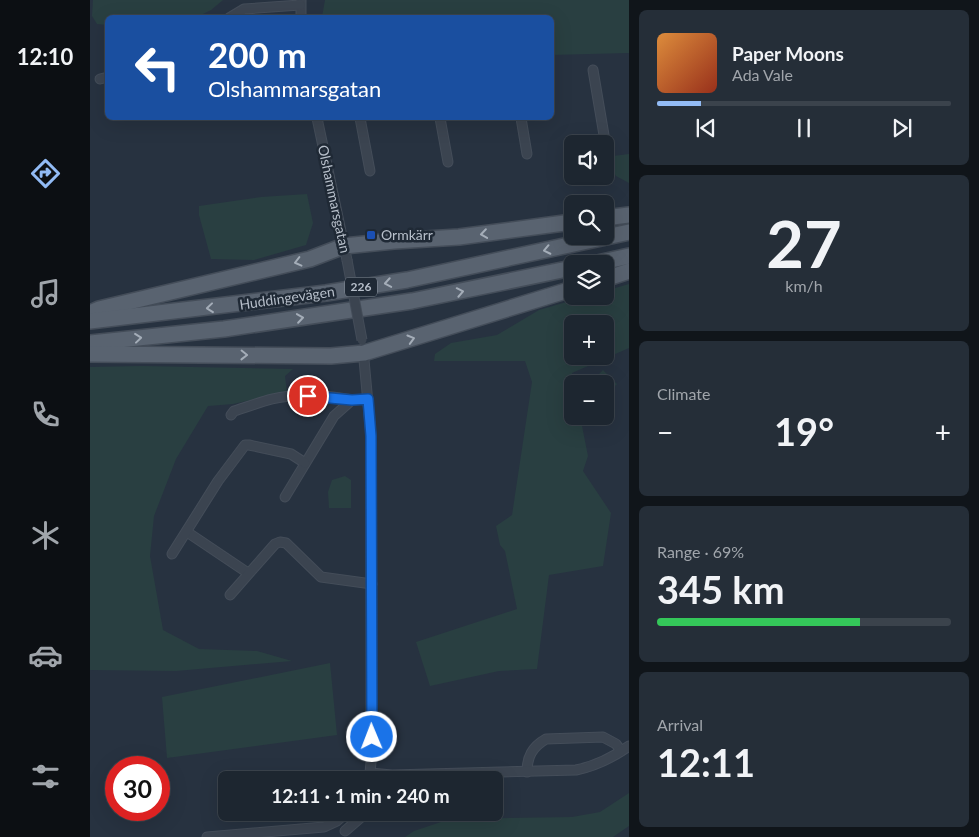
<!DOCTYPE html>
<meta charset="utf-8">
<style>
body{margin:0;font-family:Lato,sans-serif;background:#252e38;color:#f1f3f6;height:100vh;display:flex;flex-direction:column;font-size:19px;white-space:nowrap}
*{box-sizing:border-box;margin:0}
p{font-size:16px;color:#a0a5ab}
.icon{flex:none;width:28px;height:28px;fill:none;stroke:currentColor;stroke-width:2;stroke-linecap:round;stroke-linejoin:round}
.map{position:relative;flex:1;overflow:hidden}
.sheet{display:flex;flex-direction:column;gap:10px;padding:10px;background:#10151a;width:350px}
.sheet>*{flex:none}
.top-card{position:absolute;left:15px;top:15px;width:449px;height:105px;border-radius:8px;box-shadow:0 5px 20px #0002,0 0 0 1px #3b434c;background:#1a4fa0;color:#fff;overflow:hidden}
.tools{position:absolute;left:474px;top:135px;display:grid;gap:10px}
.tools a{display:grid;place-items:center;width:50px;height:50px;border-radius:8px;background:#1d2630;box-shadow:0 5px 20px #0002,0 0 0 1px #3b434c;font-size:25px}
.speed{position:absolute;left:15px;top:756px;display:flex;gap:10px;font-size:25px;font-weight:700;text-align:center}
.speed>*{display:grid;place-content:center;width:65px;height:65px;border-radius:50%;background:#1d2630;box-shadow:0 5px 20px #0002,0 0 0 1px #3b434c;line-height:1}
.speed .limit{border:8px solid #d22;background:#fff;color:#111}
.pin{position:absolute;display:grid;place-items:center;width:42px;height:42px;color:#fff;margin:-21px;border:2px solid #fff;border-radius:50%;box-shadow:0 1px 5px #0007}
.me{position:absolute;width:55px;margin:-28px;rotate:359deg;stroke-linejoin:round;filter:drop-shadow(0 0 4px #0008)}
.turn{display:flex;align-items:center;gap:18px;height:105px;padding:0 20px;font-size:22px}
.turn .icon{width:65px;height:65px;stroke-width:2.5}
.turn b{display:block;font-size:35px;line-height:42px}
.big{font-size:38px;font-weight:700;line-height:1.1}
.sheet .widget{flex:1;display:flex;flex-direction:column;justify-content:center;gap:8px;min-width:0;padding:0 18px;border-radius:8px;background:#252e38}
.sheet .dial{align-items:center;gap:0}
.dial b{font-size:65px;line-height:1}
.song{display:flex;align-items:center;gap:15px}
.cover{width:60px;height:60px;border-radius:8px;background:linear-gradient(135deg,hsl(30 70% 55%),hsl(10 70% 35%))}
.played{height:5px;border-radius:2px;background:linear-gradient(90deg,#92bbf5 15%,#3b434c 15%)}
.keys{display:flex;justify-content:space-around;direction:ltr}
.heat{display:flex;justify-content:space-between;align-items:center;font-size:28px;direction:ltr}
.charge{height:8px;border-radius:4px;background:linear-gradient(90deg,#34c759 69%,#3b434c 0)}
.trip{position:absolute;left:128px;top:771px;width:285px;height:50px;border-radius:8px;background:#1d2630;box-shadow:0 5px 20px #0002,0 0 0 1px #3b434c;font-weight:700;line-height:50px;text-align:center}
main{display:flex;flex:1;min-height:0}
.tabs{display:flex;flex-direction:column;width:90px;justify-content:space-around;align-items:center;background:#0c0f13;color:#a0a5ab}
.tabs .icon{width:35px;height:35px}
.tabs .selected{color:#92bbf5}
.tabs b{font-size:22px;color:#f1f3f6}
.map>svg:first-child{display:block}
</style>
<main>
<nav class="tabs">
<b>12:10</b>
<svg class="icon selected" aria-label="directions" viewBox="0 0 24 24"><path d="M12 3l9 9-9 9-9-9zM9 14v-3h6M13 9l2 2-2 2"/></svg>
<svg class="icon" aria-label="music" viewBox="0 0 24 24"><path d="M9 18V5l10-2v13"/><circle cx="6" cy="18" r="3"/><circle cx="16" cy="16" r="3"/></svg>
<svg class="icon" aria-label="phone" viewBox="0 0 24 24"><path d="M5 4h4l2 5-3 2q2 4 5 5l2-3 5 2v4C11 20 4 13 5 4z"/></svg>
<svg class="icon" aria-label="climate" viewBox="0 0 24 24"><path d="M12 3v18M4 7l16 10M4 17L20 7"/></svg>
<svg class="icon" aria-label="car" viewBox="0 0 24 24"><path d="M5 17H2v-5l4-1 3-4h7l3 4 3 1v5h-3M9 17h6M6 11h13"/><circle cx="7" cy="17" r="2"/><circle cx="17" cy="17" r="2"/></svg>
<svg class="icon" aria-label="filters" viewBox="0 0 24 24"><path d="M4 7h16M4 17h16"/><circle cx="9" cy="7" r="2"/><circle cx="15" cy="17" r="2"/></svg>
</nav>
<div class="map">
<svg width="539" height="837" viewBox="0 0 539 837">
<rect width="100%" height="100%" fill="#273240"/>
<g fill="#293f41" fill-rule="evenodd">
<path d="M3,0h130l-12,10 -14,7 -89,1 -1,7 -10,-1 -5,-8z"/>
<path d="M235,0h304v53l-78,2v-37l-229,-1z"/>
<path d="M539,154v29l-13,-7 -11,-16v-3z"/>
<path d="M217,194l6,29 -7,22 -52,15 -43,-1 -12,-44v-9l62,-9z"/>
<path d="M539,284v64l-57,25 2,11h-2v32h8l8,40 -5,15 28,42 -8,53 -54,9 -12,94 -38,2 -69,15 -14,-44 101,-33 -12,-58 -5,-6 -4,-19 16,-11 20,-133 -7,-21h-91l1,-7 16,-11 46,-8 42,-25 48,-14h18v-5zM482,324h33v32h-33z"/>
<path d="M52,366l151,3 -8,7 2,16 -54,12 -25,2 -32,53 -22,57 -4,40 13,74 36,19 58,2 35,10 -116,10 -86,-1v-303z"/>
<path d="M513,370l14,14 -12,12v-12h-16z"/>
<path d="M255,476l6,4v28h-22l-1,-16 4,-12z"/>
<path d="M240,663l7,72 -170,23 -5,-61z"/>
<path d="M539,793v33l-16,11h-208l9,-6 36,-12 122,-2 28,-5z"/>
</g>
<g fill="none" stroke-linecap="round" stroke-linejoin="round">
<g stroke="#444d59" stroke-width="11">
<g id="minor">
<path d="M211,0v18"/>
<path d="M139,18l15,-9 56,-4"/>
<path d="M503,70l12,71"/>
<path d="M10,79l8,-2"/>
<path d="M227,118l30,142"/>
<path d="M270,118l10,53"/>
<path d="M350,118l8,44"/>
<path d="M431,118l6,36"/>
<path d="M273,349l8,87v326l-1,11 -3,7"/>
<path d="M141,415l3,-4c13,-4 26,-9 38,-12 25,-6 55,-4 80,1"/>
<path d="M195,497l49,-81 18,-16 16,-1"/>
<path d="M97,532l61,41"/>
<path d="M82,554l46,-73 27,-36h4l42,9 14,9"/>
<path d="M140,595l45,-51 5,-2 6,1 35,34 51,7"/>
<path d="M437,772c0,-15 5,-25 19,-33l57,-2 13,7 5,7"/>
<path d="M280,773l22,2 184,-5c20,-4 36,-12 53,-24"/>
<path d="M255,831l22,-19"/>
<path d="M117,837l117,-10 13,-6 10,-9"/>
</g>
</g>
<g stroke="#444d59" stroke-width="18">
<g id="primary">
<path d="M515,218l24,-3"/>
<path d="M503,264l36,-8"/>
<path d="M515,279l24,-8"/>
<path d="M0,313l9,-4 211,-50 34,-13 50,-5 65,-4 113,-15"/>
<path d="M0,321l236,-28 81,-13 222,-48"/>
<path d="M0,343l134,-14 188,-28 160,-33"/>
<path d="M0,354l241,2 33,-3 208,-64"/>
</g>
</g>
<use href="#minor" stroke="#3b4450" stroke-width="9"/>
<use href="#primary" stroke="#596370" stroke-width="15"/>
<g stroke="#444d59" stroke-width="11" stroke-linecap="butt">
<path id="minor-bridge" d="M257,260l15,80"/>
</g>
<use href="#minor-bridge" stroke="#3b4450" stroke-width="9"/>
</g>
<defs><path id="oneway-chevron" d="M-2-3.5L2.5 0L-2 3.5" fill="none" stroke-width="1.6" stroke-linecap="round" stroke-linejoin="round" transform="scale(1.25)"/></defs>
<g stroke="#a4adb8">
<use href="#oneway-chevron" transform="translate(394 234) rotate(172)"/>
<use href="#oneway-chevron" transform="translate(457 250) rotate(168)"/>
<use href="#oneway-chevron" transform="translate(208 262) rotate(166)"/>
<use href="#oneway-chevron" transform="translate(298 283) rotate(170)"/>
<use href="#oneway-chevron" transform="translate(370 292) rotate(-11)"/>
<use href="#oneway-chevron" transform="translate(120 308) rotate(174)"/>
<use href="#oneway-chevron" transform="translate(210 318) rotate(-8)"/>
<use href="#oneway-chevron" transform="translate(48 338) rotate(-6)"/>
<use href="#oneway-chevron" transform="translate(321 339) rotate(-16)"/>
<use href="#oneway-chevron" transform="translate(154 355) rotate(1)"/>
</g>
<g fill="none" stroke-linecap="round" stroke-linejoin="round">
<g stroke="#114b97" stroke-width="12">
<path id="route" d="M218,396l44,4 16,-1 3,37 1,301"/>
</g>
<use href="#route" stroke="#1a73e8" stroke-width="9"/>
</g>
<rect fill="#1a4fb4" stroke="#1f2935" stroke-width="2" x="276" y="230" width="10" height="10" rx="2.5"/>
<g text-anchor="middle" stroke-width="5" stroke-linejoin="round" paint-order="stroke">
<rect fill="#1f2935" stroke="#89929d" stroke-width="1" x="255" y="277.5" width="32" height="19" rx="4"/>
<g font-size="12" font-weight="bold" fill="#b7bfca">
<text x="271" y="291">226</text>
</g>
<g font-size="14" fill="#b7bfca" stroke="#1f2935">
<text transform="translate(244 199) rotate(78)" y="5">Olshammarsgatan</text>
<text transform="translate(197 298) rotate(-8)" y="5">Huddingevägen</text>
</g>
<g font-size="14" fill="#b7bfca" stroke="#1f2935" text-anchor="start">
<text x="291" y="240">Ormkärr</text>
</g>
</g>
</svg>
<div class="tools">
<a><svg class="icon" aria-label="sound" viewBox="0 0 24 24"><path d="M4 9h4l5-4v14l-5-4H4zM17 9q2 3 0 6"/></svg></a>
<a><svg class="icon" aria-label="search" viewBox="0 0 24 24"><circle cx="10" cy="10" r="6"/><path d="M15 15l6 6"/></svg></a>
<a><svg class="icon" aria-label="layers" viewBox="0 0 24 24"><path d="M12 4l9 5-9 5-9-5zM3 14l9 5 9-5"/></svg></a>
<a>+</a>
<a>−</a>
</div>
<div class="speed"><div class="limit">30</div></div>
<div class="pin" style="left:218px;top:396px;background:#d93025"><svg class="icon" aria-label="arrive" viewBox="0 0 24 24"><path d="M6 21V4h12l-3 4 3 4H6"/></svg></div>
<svg class="me" style="left:282px;top:737px" viewBox="-20 -20 40 40"><circle r="17" fill="#1a73e8" stroke="#fff" stroke-width="3"/><path d="M0-11L8 9 0 5-8 9z" fill="#fff"/></svg>
<div class="trip">12:11 · 1 min · 240 m</div>
<div class="top-card">
<div class="turn"><svg class="icon" aria-label="left" viewBox="0 0 24 24"><path d="M17 20v-9H6M10 6l-5 5 5 5"/></svg><div><b>200 m</b>Olshammarsgatan</div></div>
</div>
</div>
<section class="sheet">
<div class="widget">
<div class="song"><i class="cover"></i><div><b>Paper Moons</b><p>Ada Vale</p></div></div>
<div class="played"></div>
<div class="keys"><svg class="icon" aria-label="previous" viewBox="0 0 24 24"><path d="M18 5L8 12l10 7zM5 5v14"/></svg><svg class="icon" aria-label="pause" viewBox="0 0 24 24"><path d="M8 5v14M16 5v14"/></svg><svg class="icon" aria-label="next" viewBox="0 0 24 24"><path d="M6 5l10 7-10 7zM19 5v14"/></svg></div>
</div>
<div class="widget dial"><b>27</b><p>km/h</p></div>
<div class="widget"><p>Climate</p>
<div class="heat"><a>−</a><b class="big">19°</b><a>+</a></div>
</div>
<div class="widget"><p>Range · 69%</p><b class="big">345 km</b><div class="charge"></div></div>
<div class="widget"><p>Arrival</p><b class="big">12:11</b></div>
</section>
</main>
